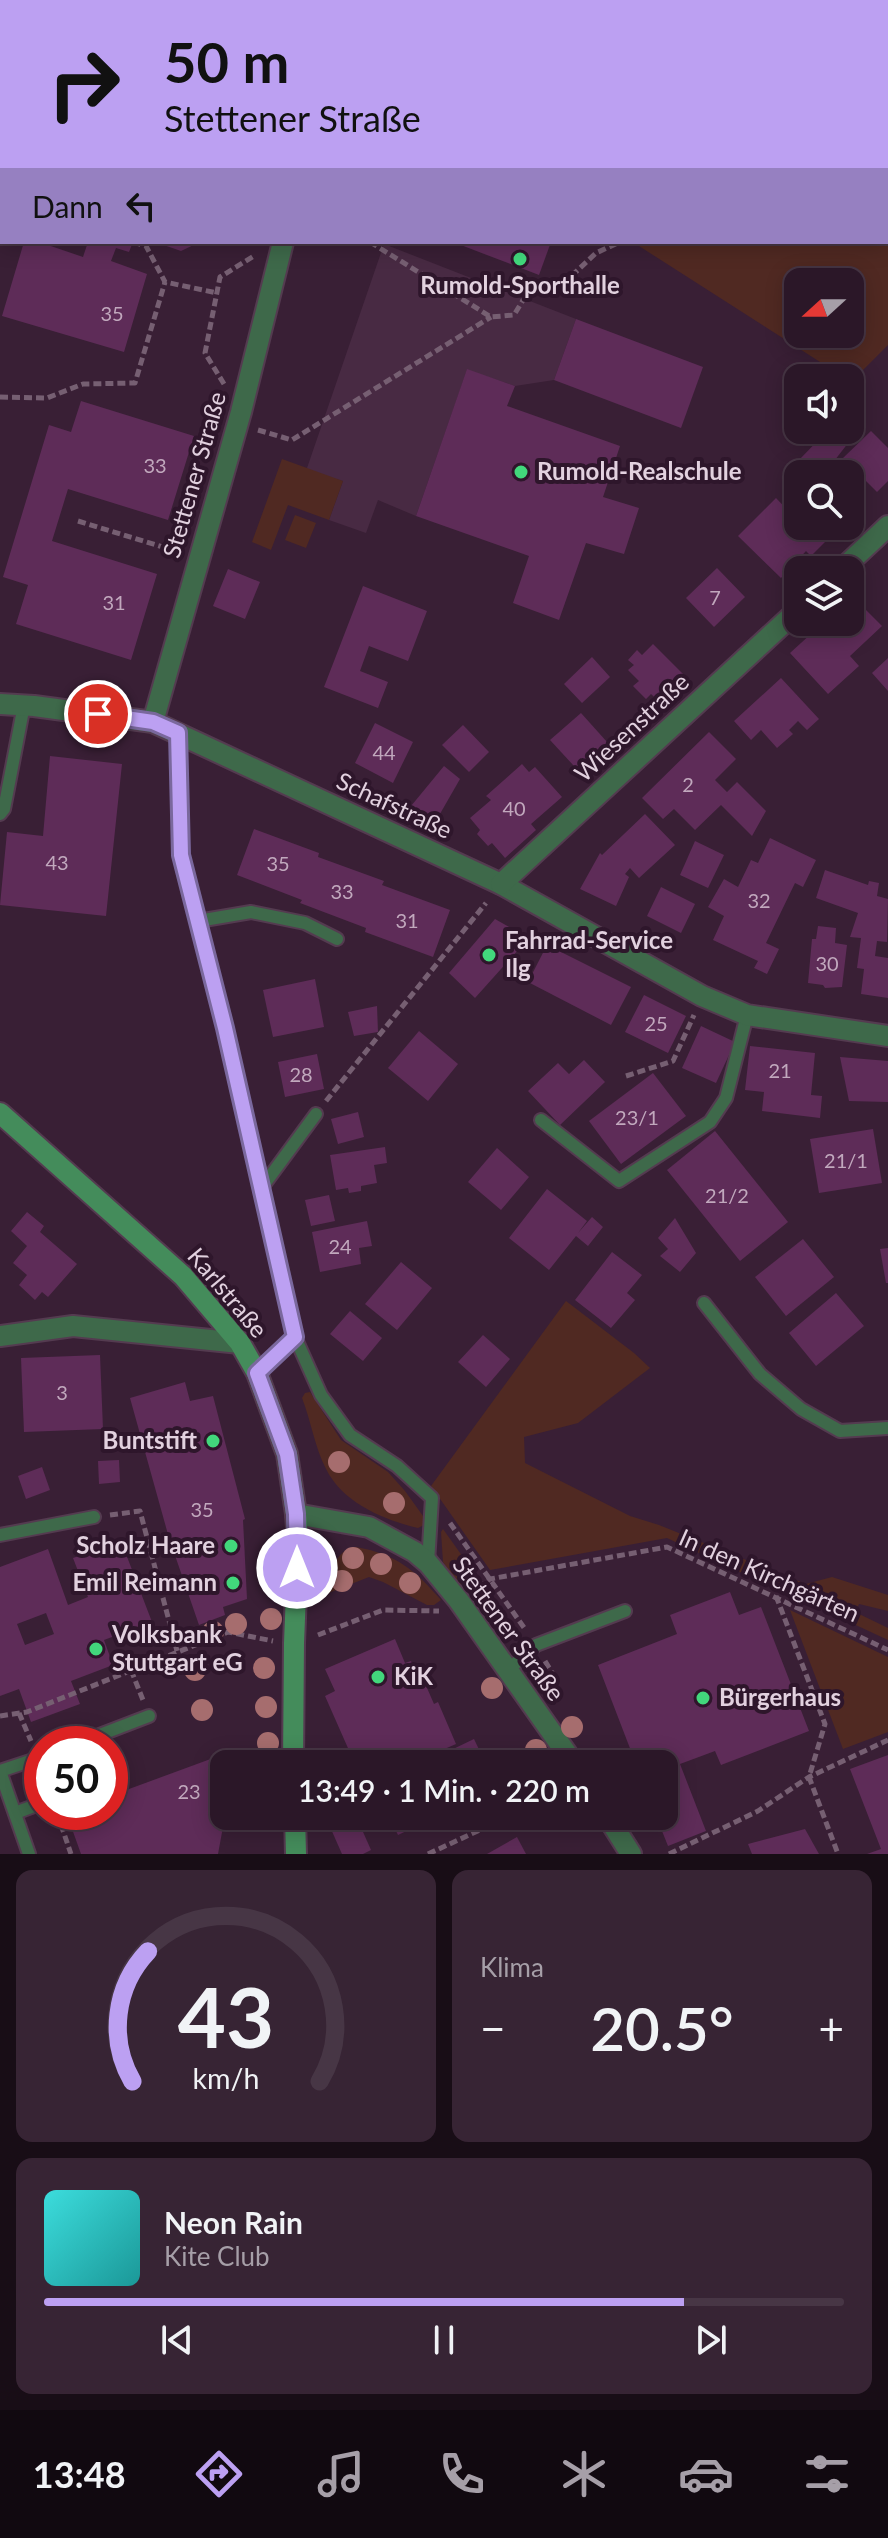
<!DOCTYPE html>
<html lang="de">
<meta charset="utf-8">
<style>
body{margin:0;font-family:Lato,sans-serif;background:#372434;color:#f1f3f6;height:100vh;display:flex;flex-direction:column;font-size:30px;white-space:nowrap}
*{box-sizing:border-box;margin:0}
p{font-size:26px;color:#a69fa8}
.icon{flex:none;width:44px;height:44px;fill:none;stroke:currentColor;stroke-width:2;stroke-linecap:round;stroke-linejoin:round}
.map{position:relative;height:1854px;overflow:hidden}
.side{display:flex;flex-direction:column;gap:16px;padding:16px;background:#180d16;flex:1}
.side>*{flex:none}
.banner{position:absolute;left:0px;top:0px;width:888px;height:244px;box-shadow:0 4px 20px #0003,0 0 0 2px #473645;background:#bca0f2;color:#111;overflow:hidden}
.needle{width:52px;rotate:249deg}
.buttons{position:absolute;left:784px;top:268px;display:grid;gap:16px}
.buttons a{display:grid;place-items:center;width:80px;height:80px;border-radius:16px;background:#2b1728;box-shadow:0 4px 20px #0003,0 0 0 2px #473645;font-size:40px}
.speed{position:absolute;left:24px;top:1726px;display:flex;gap:16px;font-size:40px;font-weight:700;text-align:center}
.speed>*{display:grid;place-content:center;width:104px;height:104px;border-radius:50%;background:#2b1728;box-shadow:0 4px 20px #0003,0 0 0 2px #473645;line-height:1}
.speed .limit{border:12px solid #d22;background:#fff;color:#111}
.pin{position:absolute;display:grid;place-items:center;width:68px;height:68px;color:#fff;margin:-34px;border:4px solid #fff;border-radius:50%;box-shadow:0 2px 8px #0007}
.me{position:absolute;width:88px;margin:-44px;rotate:0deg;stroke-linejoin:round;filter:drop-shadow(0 0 6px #0008)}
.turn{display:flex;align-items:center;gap:28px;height:168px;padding:0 32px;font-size:36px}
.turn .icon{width:104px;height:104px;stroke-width:2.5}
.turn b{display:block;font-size:56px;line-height:68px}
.then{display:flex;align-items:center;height:76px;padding:0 32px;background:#0003;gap:16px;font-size:30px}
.big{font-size:60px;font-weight:600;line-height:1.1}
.side .card{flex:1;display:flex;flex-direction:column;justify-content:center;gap:12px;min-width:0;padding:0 28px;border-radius:16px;background:#372434}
.side .dial{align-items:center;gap:0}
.dial svg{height:208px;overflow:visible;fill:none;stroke:#473645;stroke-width:7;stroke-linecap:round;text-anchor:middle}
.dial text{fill:#f1f3f6;stroke:none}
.song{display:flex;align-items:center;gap:24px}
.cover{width:96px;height:96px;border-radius:12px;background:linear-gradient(135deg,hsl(180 70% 55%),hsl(180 70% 35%))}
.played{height:8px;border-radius:4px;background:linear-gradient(90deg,#bca0f2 80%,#473645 80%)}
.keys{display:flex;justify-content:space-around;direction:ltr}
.heat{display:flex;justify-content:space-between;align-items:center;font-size:44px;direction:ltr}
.side .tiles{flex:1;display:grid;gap:16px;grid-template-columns:1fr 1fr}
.card:last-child{grid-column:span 2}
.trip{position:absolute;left:210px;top:1750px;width:468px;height:80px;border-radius:16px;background:#2b1728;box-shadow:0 4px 20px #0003,0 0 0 2px #473645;font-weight:600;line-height:80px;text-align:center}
.menu{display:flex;height:128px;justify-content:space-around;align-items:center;background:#110910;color:#a69fa8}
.menu .icon{width:56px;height:56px}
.menu .current{color:#bca0f2}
.menu b{font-size:36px;color:#f1f3f6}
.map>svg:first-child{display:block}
</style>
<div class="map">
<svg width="888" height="1854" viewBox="0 0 888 1854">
<rect width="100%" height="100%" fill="#391f35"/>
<path fill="#482a43" d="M384,244l192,75 -22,61 -39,6 -48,-16 -51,146 -38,-16 -12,33 -37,-13 14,-39 -37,-10z"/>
<g fill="#502922" fill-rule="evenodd">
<path d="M823,0h65v117l-2,1v-116z"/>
<path d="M888,144v201l-37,37 -1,-4h-5l-206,-132 10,-4h237zM850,282v52h-52v-52z"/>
<path d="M282,459l61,22 -14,39 -41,-15 -17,45 -19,-8z"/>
<path d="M295,515l21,8 -10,25 -21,-8z"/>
<path d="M566,1301l68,52 16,15 -72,55 -54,14 1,26 105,53 29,9 147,59 26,-7 56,18v16l-29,-7 -2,5 -33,-16 -22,8 -135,-63 -177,32 -59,-84z"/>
<path d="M310,1392l31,48 47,32 17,19 18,25 1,9 -6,3c-34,-8 -75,-25 -92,-59 -11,-21 -15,-48 -24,-71l3,-5z"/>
<path d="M443,1529l32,45 -16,12 -16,-24 -2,-30z"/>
<path d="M356,1547c40,7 59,23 85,53l-7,5h-7l-44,-23 -14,-5 -43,17c5,-19 7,-44 30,-47z"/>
<path d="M822,1596l66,32v12l-71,-33z"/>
<path d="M790,1610l98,47v75l-45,17z"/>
</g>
<g fill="#5e2c58" fill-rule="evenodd">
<path d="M24,242h15l44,15 5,-15h45l-4,10 -13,-4 -5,13 36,13 -23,78 -122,-36z"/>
<path d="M155,242h45l-19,9z"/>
<path d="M453,242h98l-12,33z"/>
<path d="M576,319l127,48 -22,61 -127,-48z"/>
<path d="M467,369l48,17 -8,20 113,40 -17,51 36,11 -15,46 -38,-11 -27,77 -46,-17 16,-47 -113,-40z"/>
<path d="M81,401l113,35 -26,84 -100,-31 -16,52 105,33 -26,86 -115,-36 12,-39 -25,-8 46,-152 22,7z"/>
<path d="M850,421l9,8 -35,45h-10l-14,-15 28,-29h22z"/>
<path d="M871,431l17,17v33l-11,11 -34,-34z"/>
<path d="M776,498l20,21 2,-2v9h19l12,12 -18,18 -5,-5 -25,27 -43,-42z"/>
<path d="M717,568l28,29 -31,30 -28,-29z"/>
<path d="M228,569l32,13 -15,37 -32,-13z"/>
<path d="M363,586l64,25 -19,50 -39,-15 -9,25 28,11 -10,26 -54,-21z"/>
<path d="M852,596l30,30 -32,30 9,10 -31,28 -38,-41 34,-31h26v-24z"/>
<path d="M653,644l35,35 -26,25 -11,-10 -5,5 -13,-13 6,-5 -11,-11 6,-5 -6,-5 9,-10 5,5z"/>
<path d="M592,657l18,20 -28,26 -18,-19z"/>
<path d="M888,658v33l-16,-18z"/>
<path d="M781,678l38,41 -12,11 -9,-9 -9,9 4,4 -16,14 -16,-18 -10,10 -17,-19z"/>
<path d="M581,713l35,39 -30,27 -36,-39z"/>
<path d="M375,723l38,19 -20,41 -38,-20z"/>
<path d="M463,725l26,27 -20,20 -27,-27z"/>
<path d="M709,732l27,27 -21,21 12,12 10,-10 29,29 -14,25 -31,-31 -26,25 -21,-21 -11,10 -21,-21z"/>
<path d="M50,756l72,8 -16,152 -106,-11 7,-73 36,4z"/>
<path d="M522,764l7,8 6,-5 27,30 -31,27 5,6 -31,28 -13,-15 -4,3 -11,-12 3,-4 -10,-12 21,-18 -5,-4z"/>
<path d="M444,766l16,13 -31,54 -27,-16z"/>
<path d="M645,814l30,31 -36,33 -9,-10 -5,6 4,3 -13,29 -36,-17 20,-36 2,2z"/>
<path d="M254,829l65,24 -1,4 66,24 -2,4 68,25 -17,47 -68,-25 1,-4 -66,-25 2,-3 -65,-25z"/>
<path d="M770,838l46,22 -13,27 -8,-4 -29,60 13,6 -12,25 -13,-6 4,-7 -45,-21 11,-24 -16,-9 16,-28 14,8 13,-27 7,3z"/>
<path d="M695,841l29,14 -16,33 -28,-13z"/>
<path d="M825,870l43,15 1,-4 10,2 -2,13 11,3 -1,43 -10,-1 -2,15 13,2v40l-27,-4 3,-25 -7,-1 4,-30 -11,-1 8,-24 -42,-15z"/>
<path d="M661,887l34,17 -14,29 -34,-17z"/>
<path d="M495,919l34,19 -54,60 -26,-25z"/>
<path d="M818,926l18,2 -1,15 12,2 -5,42 -17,1 -2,-3 -15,-2 4,-44h4z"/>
<path d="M547,945l84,42 -20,38 -83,-43z"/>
<path d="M315,979l9,48 -51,10 -10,-47z"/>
<path d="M644,995l42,21 -18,37 -43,-21z"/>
<path d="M377,1006l1,26 -24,4 -6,-24z"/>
<path d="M701,1026l34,16 -19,41 -34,-15z"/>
<path d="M419,1031l39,33 -30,37 -40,-33z"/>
<path d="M750,1046l65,7 -4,42 11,1 -2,22 -58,-7 2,-19 -19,-2z"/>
<path d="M317,1054l7,35 -39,8 -7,-35z"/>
<path d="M840,1057l48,4v41l-39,-1z"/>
<path d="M584,1060l21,22 -45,43 -32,-34 30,-28 11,11z"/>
<path d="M653,1073l33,43 -65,48 -32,-43z"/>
<path d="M358,1112l6,25 -26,7 -7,-25z"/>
<path d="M873,1129l9,54 -63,10 -9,-54z"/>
<path d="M715,1131l73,91 -48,39 -73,-91z"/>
<path d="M385,1147l2,16 -13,2 3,18 -16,3v5l-12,2 -1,-5 -12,2 -6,-35z"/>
<path d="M497,1148l32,29 -28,33 -33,-28z"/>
<path d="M547,1189l40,32 -9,12 14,-16 11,10 -15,19 -12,-10 -27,34 -40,-32z"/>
<path d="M329,1195l6,26 -24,5 -6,-26z"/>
<path d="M27,1212l17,14 -4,6 37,32 -29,33 -6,-5 -7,8 -16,-15 8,-10 -14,-12 14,-17 -16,-15z"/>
<path d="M675,1218l21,35 -16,19 -20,-16 8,-7 -10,-11z"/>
<path d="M367,1221l5,25 -13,2 2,16 -41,8 -8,-40z"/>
<path d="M803,1239l31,38 -48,39 -31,-39z"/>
<path d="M888,1248v35h-2l-6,-34z"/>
<path d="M612,1252l30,23 -15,18 8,7 -24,28 -36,-28z"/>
<path d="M401,1262l31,26 -35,42 -32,-26z"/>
<path d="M836,1293l28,33 -48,40 -27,-33z"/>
<path d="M350,1311l32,27 -19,23 -33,-27z"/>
<path d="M483,1335l27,24 -24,28 -28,-25z"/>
<path d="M100,1355l3,74 -79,3 -3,-74z"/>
<path d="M185,1382l5,19 23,-5 32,123 -2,1 4,79 -24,8 2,8 -26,10 -30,-87 -39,-140z"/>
<path d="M119,1460l1,22 -21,2 -1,-23z"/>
<path d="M42,1467l8,23 -24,9 -8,-23z"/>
<path d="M121,1541l31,81 -48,18 9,25 -42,16 9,23 -49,18 -12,-33 -19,7v-129l48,-18 20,56 20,-8 -15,-39zM46,1613l8,21 -29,11 -8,-21z"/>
<path d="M730,1592l9,23 22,-8 48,124 -88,34 -6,-14 -35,13 26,67 -38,15 -12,-30h8v-52h-28l-38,-99 79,-31 -7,-19z"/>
<path d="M395,1639l10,24 6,-2 9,21 4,-1 10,23 4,-2 18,42 -46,20h-55l-30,-68 10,-5 -10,-22z"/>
<path d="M474,1739l12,25h-31l-6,-13z"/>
<path d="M888,1755v99h-21l14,-5 -31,-80z"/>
<path d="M216,1757l7,22 2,37 -7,38h-137l-15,-42h44v-16z"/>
<path d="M336,1816h20l15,34 -8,4h-21l-15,-34z"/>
<path d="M389,1816h49l-40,19z"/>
<path d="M805,1829l14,25h-67l-4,-10z"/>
<path d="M517,1837l9,17h-39z"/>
</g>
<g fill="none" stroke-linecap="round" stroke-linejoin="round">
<g stroke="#543b50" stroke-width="16">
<g id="lane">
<path d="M178,733l3,122 44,173 70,309 -38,36"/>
<path d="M0,814l4,-5 20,-104"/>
<path d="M198,921l53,-9 54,11 32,16"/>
<path d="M541,1120l78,61 91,-59 16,-24 21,-83"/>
<path d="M260,1190l56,-76"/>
<path d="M704,1303l56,71 41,35 39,22 48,-3"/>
<path d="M295,1337l26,58 29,40 47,31 35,32 -4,65"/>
<path d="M0,1535l94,-18"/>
<path d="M508,1670l28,-25 89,-34"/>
<path d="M76,1744l73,-28"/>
<path d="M15,1813l27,-10"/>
<path d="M29,1854l-29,-83 42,-14"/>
</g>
</g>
<g stroke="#543b50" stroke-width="24">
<g id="street">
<path d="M313,2v-2"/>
<path d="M841,570l47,-44"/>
<path d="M0,704l34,2 119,16 348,162 201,112 45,19 141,21"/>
<path d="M153,722l88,-310 42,-170"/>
<path d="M501,884l297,-274"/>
<path d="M0,1336l73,-10 167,17"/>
<path d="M296,1514l73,13 46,25 13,11 31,38 115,163"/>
<path d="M607,1816l24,38"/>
</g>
</g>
<g stroke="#543b50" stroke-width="24">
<g id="secondary">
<path d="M0,1113l183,163 57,67 17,30 30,81 9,60 2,29 -4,100 -1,121"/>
<path d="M295,1816l1,38"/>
</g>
</g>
<g stroke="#765f72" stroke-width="5" stroke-dasharray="8 4" stroke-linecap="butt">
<path d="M0,67h2"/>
<path d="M0,92h2"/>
<path d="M886,134l2,-1"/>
<path d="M0,231l2,-2"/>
<path d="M133,242l13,4 19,36 52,11"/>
<path d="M370,242l121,75 23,-2 14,-23 36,-9 32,-30 24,-11"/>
<path d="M224,384l-19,-31 15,-76 34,-21"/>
<path d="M0,397l47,1 36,-14 52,-1 30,-101"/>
<path d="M258,430l34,10 199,-123"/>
<path d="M78,521l101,31"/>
<path d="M626,1076l47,-15 21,-46"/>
<path d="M326,1101l160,-198"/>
<path d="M110,1515l30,-4 37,140"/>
<path d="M450,1523l75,106"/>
<path d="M478,1588l12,-9 177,-32 221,103"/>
<path d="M776,1596l49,128 -16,53 29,77"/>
<path d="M318,1635l65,-25 56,1"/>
<path d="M545,1661l12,20"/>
<path d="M131,1670l12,30"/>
<path d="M19,1713l12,28"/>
<path d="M0,1716l27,-4 201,-80 45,9"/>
<path d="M57,1813l14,41"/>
<path d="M428,1854l82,-38"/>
<path d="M669,1854l89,-43 51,-34 79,-37"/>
</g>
<use href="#lane" stroke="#3e694a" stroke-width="12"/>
<use href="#street" stroke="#3e694a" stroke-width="20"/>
<use href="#secondary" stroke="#448c5b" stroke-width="20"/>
</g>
<g fill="#a66d6e">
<circle cx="339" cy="1462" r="11"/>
<circle cx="394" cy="1503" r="11"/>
<circle cx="353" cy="1558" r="11"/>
<circle cx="381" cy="1564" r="11"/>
<circle cx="342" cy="1581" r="11"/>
<circle cx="410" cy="1583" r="11"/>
<circle cx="271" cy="1619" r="11"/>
<circle cx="236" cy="1624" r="11"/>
<circle cx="213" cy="1632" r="11"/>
<circle cx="264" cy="1668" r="11"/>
<circle cx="195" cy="1670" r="11"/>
<circle cx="492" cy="1688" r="11"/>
<circle cx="266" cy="1707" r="11"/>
<circle cx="202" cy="1710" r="11"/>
<circle cx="572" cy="1727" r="11"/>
<circle cx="268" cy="1743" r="11"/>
<circle cx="536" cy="1750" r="11"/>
</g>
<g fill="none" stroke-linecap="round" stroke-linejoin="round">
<g stroke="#7a689d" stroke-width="20">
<path id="route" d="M98,714l55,8 25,11 3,122 44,173 70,309 -38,36 30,81 9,60 1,54"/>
</g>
<use href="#route" stroke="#bca0f2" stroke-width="14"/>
</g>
<g fill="#42d77c" stroke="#2e162b" stroke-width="3">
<circle cx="520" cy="259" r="8"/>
<circle cx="521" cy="472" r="8"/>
<circle cx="489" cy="955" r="8"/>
<circle cx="213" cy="1441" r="8"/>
<circle cx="231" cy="1546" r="8"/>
<circle cx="233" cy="1583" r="8"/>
<circle cx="96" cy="1649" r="8"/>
<circle cx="378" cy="1677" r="8"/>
<circle cx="703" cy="1698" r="8"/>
</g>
<g text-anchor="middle" stroke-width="8" stroke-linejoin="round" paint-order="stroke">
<g font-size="20" fill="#c1a8bd">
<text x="112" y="321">35</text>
<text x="155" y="473">33</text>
<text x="715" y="605">7</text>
<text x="114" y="610">31</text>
<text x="384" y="760">44</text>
<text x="688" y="792">2</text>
<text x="514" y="816">40</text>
<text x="57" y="870">43</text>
<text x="278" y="871">35</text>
<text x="342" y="899">33</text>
<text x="759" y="908">32</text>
<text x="407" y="928">31</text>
<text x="827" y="971">30</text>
<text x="656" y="1031">25</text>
<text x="780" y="1078">21</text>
<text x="301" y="1082">28</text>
<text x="637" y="1125">23/1</text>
<text x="846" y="1168">21/1</text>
<text x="727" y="1203">21/2</text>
<text x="340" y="1254">24</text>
<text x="62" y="1400">3</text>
<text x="202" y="1517">35</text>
<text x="189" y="1799">23</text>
</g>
<g font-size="24" font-weight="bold" fill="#e2d1df" stroke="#2e162b" text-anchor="start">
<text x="520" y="294" text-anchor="middle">Rumold-Sporthalle</text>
<text x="537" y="480">Rumold-Realschule</text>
<text x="505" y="949">Fahrrad-Service<tspan x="505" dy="28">Ilg</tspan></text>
<text x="197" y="1449" text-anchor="end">Buntstift</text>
<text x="215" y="1554" text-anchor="end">Scholz Haare</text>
<text x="217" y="1591" text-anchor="end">Emil Reimann</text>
<text x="112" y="1643">Volksbank<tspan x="112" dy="28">Stuttgart eG</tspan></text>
<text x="394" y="1685">KiK</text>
<text x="719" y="1706">Bürgerhaus</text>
</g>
<g font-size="24" fill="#e2d1df" stroke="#2e162b">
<text transform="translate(195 475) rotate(-74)" y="8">Stettener Straße</text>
<text transform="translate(632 728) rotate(-43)" y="8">Wiesenstraße</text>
<text transform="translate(394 806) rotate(25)" y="8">Schafstraße</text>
<text transform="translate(227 1293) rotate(50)" y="8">Karlstraße</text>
<text transform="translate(769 1576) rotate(24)" y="8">In den Kirchgärten</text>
<text transform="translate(508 1629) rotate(54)" y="8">Stettener Straße</text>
</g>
</g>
</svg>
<div class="buttons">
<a><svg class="needle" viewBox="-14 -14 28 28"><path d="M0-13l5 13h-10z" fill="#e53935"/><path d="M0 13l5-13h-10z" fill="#a69fa8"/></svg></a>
<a><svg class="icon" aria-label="sound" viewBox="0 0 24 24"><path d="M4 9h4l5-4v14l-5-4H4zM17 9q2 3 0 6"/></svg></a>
<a><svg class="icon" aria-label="search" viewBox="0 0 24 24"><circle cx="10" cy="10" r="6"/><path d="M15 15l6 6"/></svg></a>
<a><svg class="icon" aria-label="layers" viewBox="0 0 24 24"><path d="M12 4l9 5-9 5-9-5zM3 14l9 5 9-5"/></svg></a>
</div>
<div class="speed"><div class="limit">50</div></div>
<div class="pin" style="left:98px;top:714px;background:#d93025"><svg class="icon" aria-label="arrive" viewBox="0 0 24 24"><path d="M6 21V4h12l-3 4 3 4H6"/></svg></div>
<svg class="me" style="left:297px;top:1568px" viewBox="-20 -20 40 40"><circle r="17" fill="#bca0f2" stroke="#fff" stroke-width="3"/><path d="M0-11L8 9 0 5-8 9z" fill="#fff"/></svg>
<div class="trip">13:49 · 1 Min. · 220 m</div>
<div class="banner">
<div class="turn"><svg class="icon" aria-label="right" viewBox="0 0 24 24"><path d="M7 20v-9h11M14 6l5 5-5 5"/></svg><div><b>50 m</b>Stettener Straße</div></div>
<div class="then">Dann<svg class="icon" aria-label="left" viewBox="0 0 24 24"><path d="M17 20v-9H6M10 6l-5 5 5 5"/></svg></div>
</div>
</div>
<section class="side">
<div class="tiles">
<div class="card dial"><svg viewBox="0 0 100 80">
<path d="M14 69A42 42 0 1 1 86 69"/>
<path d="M14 69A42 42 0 0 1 20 19" stroke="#bca0f2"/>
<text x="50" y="56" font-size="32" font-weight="700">43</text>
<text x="50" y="72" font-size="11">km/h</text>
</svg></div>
<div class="card"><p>Klima</p>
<div class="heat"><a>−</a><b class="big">20.5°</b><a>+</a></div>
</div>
<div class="card">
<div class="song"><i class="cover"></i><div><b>Neon Rain</b><p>Kite Club</p></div></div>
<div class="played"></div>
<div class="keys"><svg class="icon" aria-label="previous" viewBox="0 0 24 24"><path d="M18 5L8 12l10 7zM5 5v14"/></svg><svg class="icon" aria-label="pause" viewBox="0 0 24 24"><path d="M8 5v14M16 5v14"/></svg><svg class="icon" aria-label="next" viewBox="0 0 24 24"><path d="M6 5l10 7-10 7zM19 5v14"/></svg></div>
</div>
</div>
</section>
<nav class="menu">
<b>13:48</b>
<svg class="icon current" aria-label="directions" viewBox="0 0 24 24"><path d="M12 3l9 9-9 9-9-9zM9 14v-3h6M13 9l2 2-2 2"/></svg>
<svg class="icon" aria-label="music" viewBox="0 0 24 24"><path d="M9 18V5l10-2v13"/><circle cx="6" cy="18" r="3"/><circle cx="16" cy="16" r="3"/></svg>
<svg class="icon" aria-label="phone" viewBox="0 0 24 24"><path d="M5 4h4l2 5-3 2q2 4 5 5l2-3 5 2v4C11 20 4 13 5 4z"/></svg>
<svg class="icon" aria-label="climate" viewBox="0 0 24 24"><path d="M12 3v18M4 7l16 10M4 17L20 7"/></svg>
<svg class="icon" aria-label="car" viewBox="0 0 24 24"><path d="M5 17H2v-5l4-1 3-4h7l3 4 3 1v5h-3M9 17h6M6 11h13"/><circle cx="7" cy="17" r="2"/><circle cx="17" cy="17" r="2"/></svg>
<svg class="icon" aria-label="filters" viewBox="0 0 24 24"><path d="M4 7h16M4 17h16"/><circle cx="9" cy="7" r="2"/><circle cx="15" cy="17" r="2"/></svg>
</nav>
